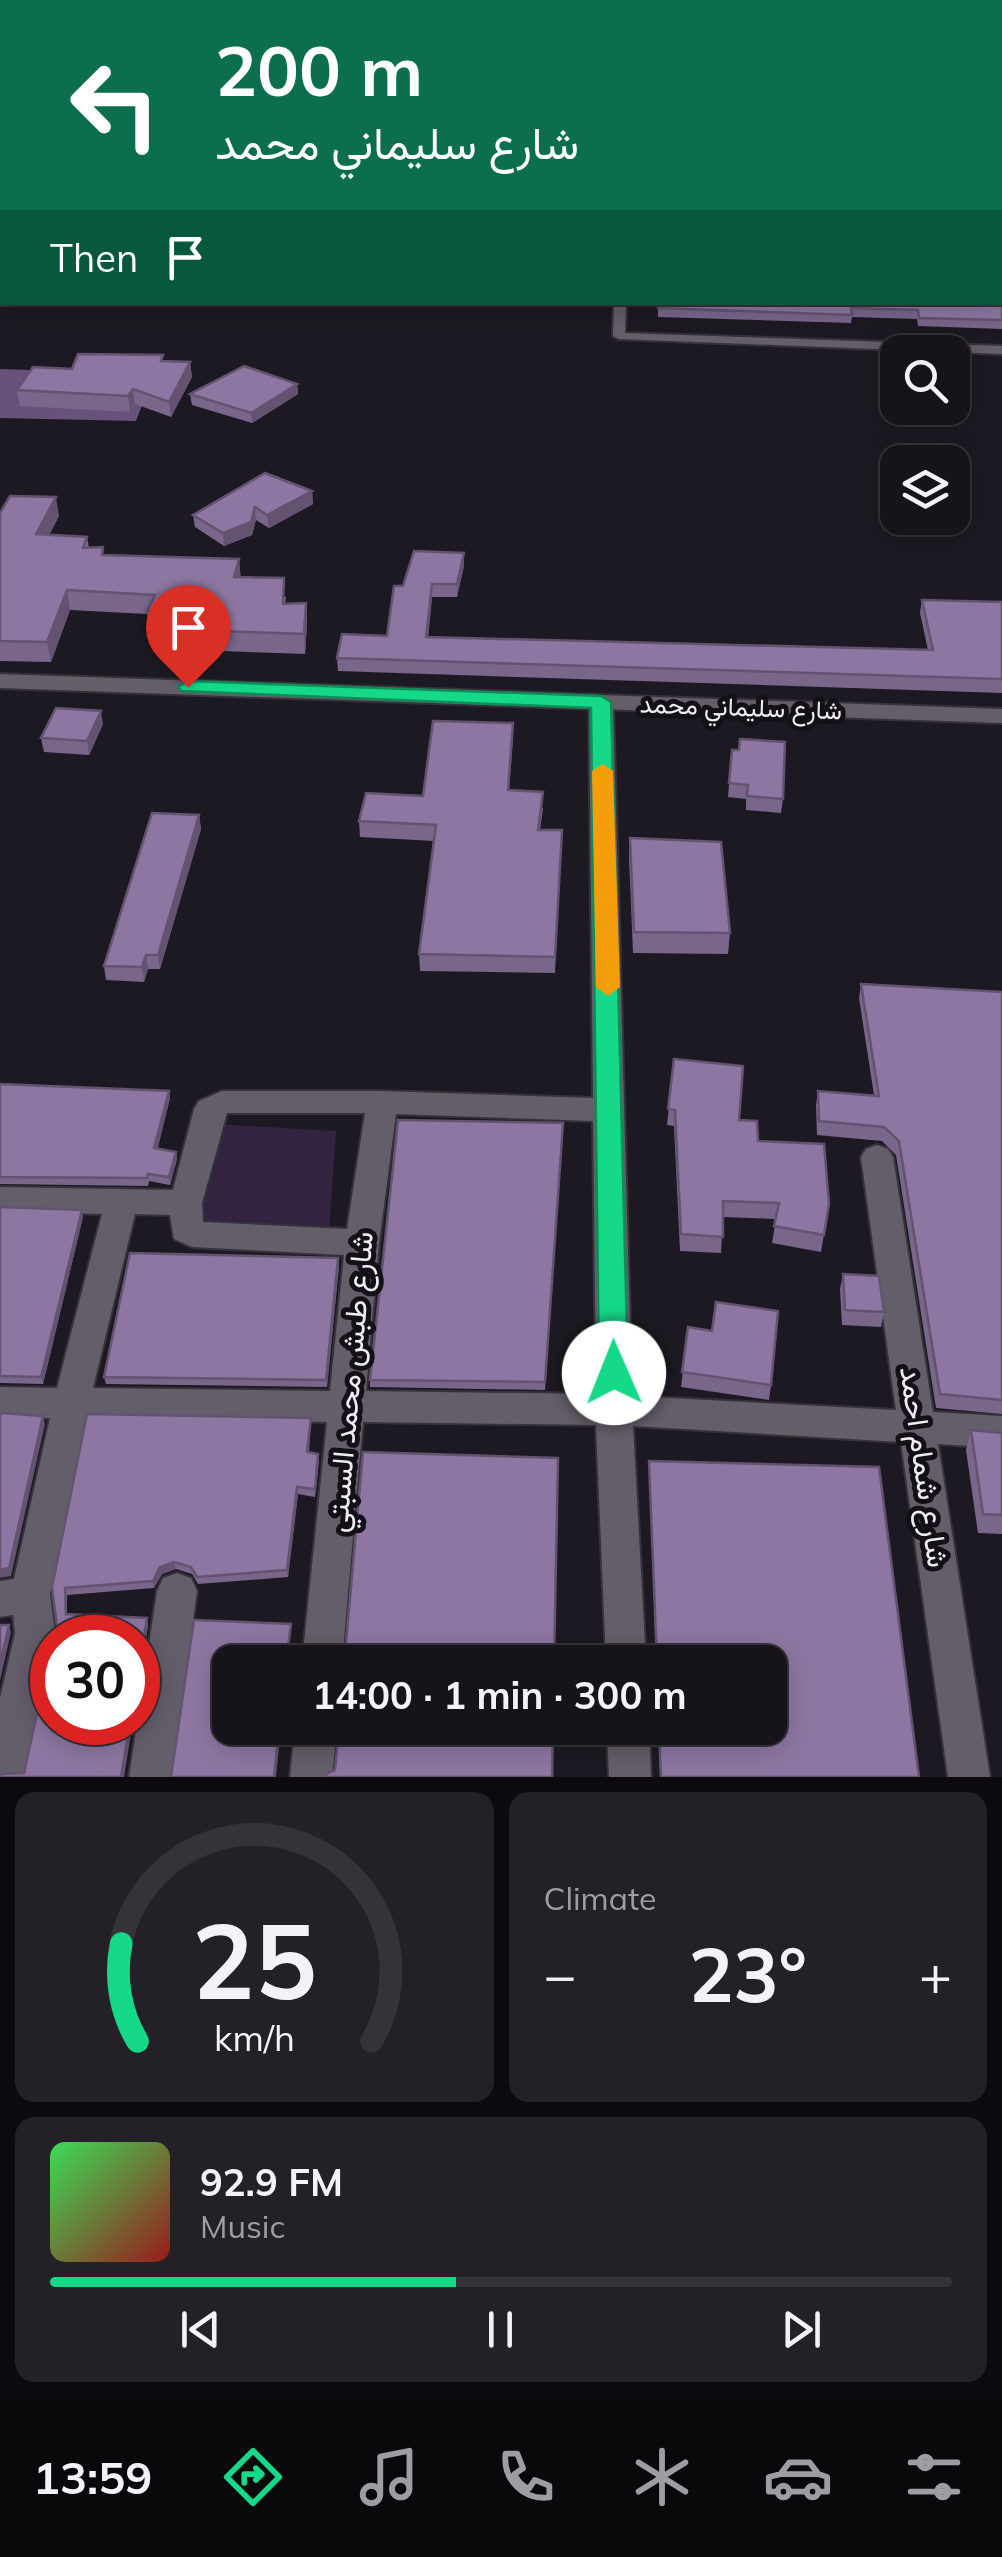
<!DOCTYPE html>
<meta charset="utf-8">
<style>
body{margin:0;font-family:Mulish,Vazirmatn,sans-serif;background:#232027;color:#f1f3f6;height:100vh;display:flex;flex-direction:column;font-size:38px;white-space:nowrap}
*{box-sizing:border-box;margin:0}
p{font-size:32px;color:#9e9ea2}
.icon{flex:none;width:55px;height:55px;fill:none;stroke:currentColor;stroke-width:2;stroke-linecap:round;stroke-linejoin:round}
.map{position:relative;height:1777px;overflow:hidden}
.drawer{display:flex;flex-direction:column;gap:15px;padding:15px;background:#0c0a0e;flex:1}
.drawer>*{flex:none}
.hud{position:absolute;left:0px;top:0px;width:1002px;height:305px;box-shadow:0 5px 25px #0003,0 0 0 2px #353239;background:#0b6e4f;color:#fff;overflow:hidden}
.controls{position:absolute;left:880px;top:335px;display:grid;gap:20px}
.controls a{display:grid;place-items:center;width:90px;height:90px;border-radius:20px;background:#16131a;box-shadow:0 5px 25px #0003,0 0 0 2px #353239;font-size:50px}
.speed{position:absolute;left:30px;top:1615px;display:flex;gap:20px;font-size:50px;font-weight:700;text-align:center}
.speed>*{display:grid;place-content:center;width:130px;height:130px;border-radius:50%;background:#16131a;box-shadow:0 5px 25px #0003,0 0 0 2px #353239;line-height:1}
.speed .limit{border:15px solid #d22;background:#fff;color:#111}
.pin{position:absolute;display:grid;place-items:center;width:85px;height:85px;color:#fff;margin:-102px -42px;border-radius:50% 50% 50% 0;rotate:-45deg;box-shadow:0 0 10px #0007}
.pin .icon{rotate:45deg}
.me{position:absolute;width:110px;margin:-55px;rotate:359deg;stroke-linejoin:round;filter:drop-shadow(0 0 8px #0008)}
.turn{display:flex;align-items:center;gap:35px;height:210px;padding:0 50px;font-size:45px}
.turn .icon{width:130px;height:130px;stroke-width:2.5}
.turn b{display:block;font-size:70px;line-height:85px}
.then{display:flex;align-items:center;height:95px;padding:0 50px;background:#0003;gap:20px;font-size:38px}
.big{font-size:75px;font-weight:700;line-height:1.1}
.drawer .card{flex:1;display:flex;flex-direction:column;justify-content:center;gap:15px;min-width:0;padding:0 35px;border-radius:20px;background:#232027}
.drawer .dial{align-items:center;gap:0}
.dial svg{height:260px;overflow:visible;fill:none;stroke:#353239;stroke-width:7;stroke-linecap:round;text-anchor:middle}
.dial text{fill:#f1f3f6;stroke:none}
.song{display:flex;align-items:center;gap:30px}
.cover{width:120px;height:120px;border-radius:15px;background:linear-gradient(135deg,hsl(130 70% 55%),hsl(0 70% 35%))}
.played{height:10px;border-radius:5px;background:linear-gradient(90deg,#15d989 45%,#353239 45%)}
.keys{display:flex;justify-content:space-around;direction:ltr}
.heat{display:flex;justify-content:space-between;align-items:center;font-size:55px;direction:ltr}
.drawer .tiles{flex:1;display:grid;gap:15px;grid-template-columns:1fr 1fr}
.card:last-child{grid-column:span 2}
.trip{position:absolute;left:212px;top:1645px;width:575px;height:100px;border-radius:20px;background:#16131a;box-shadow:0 5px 25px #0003,0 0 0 2px #353239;font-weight:700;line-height:100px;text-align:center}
.menu{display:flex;height:160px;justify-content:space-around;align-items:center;background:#09080a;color:#9e9ea2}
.menu .icon{width:70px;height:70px}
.menu .active{color:#15d989}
.menu b{font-size:45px;color:#f1f3f6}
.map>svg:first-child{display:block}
</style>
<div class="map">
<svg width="1002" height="1777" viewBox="0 0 1002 1777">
<rect width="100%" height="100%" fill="#1d1922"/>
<path fill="#322340" d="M214,1124l122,7 -7,100 -133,-9z"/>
<path fill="#67527b" d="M0,369l154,5 -18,47 -136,-3z"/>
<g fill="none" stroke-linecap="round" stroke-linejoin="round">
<g stroke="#363239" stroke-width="4">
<path id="service" d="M614,302h12l-1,31 377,13v8l-383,-15 -6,-3z"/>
</g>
<g stroke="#363239" stroke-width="4">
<g id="minor">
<path d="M894,0h20l1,2h-20z"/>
<rect x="1000" y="4" width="2" height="8"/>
<rect x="1000" y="77" width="2" height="8"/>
<path d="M0,142l2,1v8l-2,1z"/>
<rect x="0" y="169" width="2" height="10"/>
<rect x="1000" y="195" width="2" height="10"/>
<rect x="0" y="248" width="2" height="10"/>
<path d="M601,695l12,7 19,694 264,14 -35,-253 5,-8 11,-4 11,4 5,8 40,255 69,4v32l-64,-4 52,333h-42l-47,-335 -268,-16 13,236h-40l-10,-237 -233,-3 -21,240h-40l25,-240 -241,-4 -36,176 5,39 -31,144h-24v-79l15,-65 -2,-18 -13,2v-36l14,-2 36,-161 -50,-1v-30l57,1 45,-174 -102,-3v-24l173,3 21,-81 5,-8 23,-10h160l211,7 -4,-396zM227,1113h138l-18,116 -144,-7 -1,-19zM396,1114l197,7 3,273 -230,-3 13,-148zM135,1214l35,1 4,24 18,8 152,8 -14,136 -237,-3z"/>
<path d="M177,1573l14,5 6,13 -26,186h-42l28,-186 6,-13z"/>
<path d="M295,1728h42l-5,49h-42z"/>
<path d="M607,1728h42l2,49h-42z"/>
</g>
</g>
<g stroke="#363239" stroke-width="4">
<g id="tertiary">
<path d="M837,0h19l1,2h-19z"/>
<rect x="1000" y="46" width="2" height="9"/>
<path d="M0,674l1002,35v14l-1002,-35z"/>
</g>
</g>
<use href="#service" fill="#635e69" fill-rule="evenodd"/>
<use href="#minor" fill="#635e69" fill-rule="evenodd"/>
<use href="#tertiary" fill="#635e69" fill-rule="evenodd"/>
</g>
<g fill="#79668b">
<path d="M924,0h78v2h-69z"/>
<path d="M1002,210v119l-84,-3 -1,-7 -65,-2 -1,6 -193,-6v-15z"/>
<path d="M16,302h124v5l-124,-1z"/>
<path d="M163,355v6l27,1 2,15 -21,40 -36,-13 -5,8 -110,-6 -3,-16 55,-21z"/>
<path d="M297,384l1,10 -46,29 -60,-18 -2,-11z"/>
<path d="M312,491l1,13 -44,24 -13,-8 -4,15 -28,11 -29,-19 -2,-12z"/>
<path d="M0,513l59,3 -10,19 38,2 2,11 15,7 135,4 1,18 46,20 -1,7 21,-1 1,20 -2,31 -85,-3 -1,3 -57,-3 -3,-19 -10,-1 -2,-17 -77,-4 -19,52 -51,-1z"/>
<path d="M464,566l-7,31h-25l-4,40 500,13 -8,-37 2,-13 80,2v91l-664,-22 -1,-13 50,-22 16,-50z"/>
<path d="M103,724l-14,31 -45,-3 -3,-14z"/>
<path d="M513,739l-4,51 34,18 -3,22h22l-7,143 -135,-2 -1,-17 15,-113 -74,-4 -1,-16 64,-25z"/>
<path d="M732,750l51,49 -2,14 -35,-3v-11l-18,-2z"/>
<path d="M199,815l2,14 -41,140h-12l-4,13 -38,-2 -2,-14z"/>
<path d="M630,838l100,95 -2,21 -95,-1 -4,-95z"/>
<path d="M861,984l141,8v422l-66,-6 -40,-253 -14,-14 -65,-6 -1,-30 2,-14 56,4 -15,-97z"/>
<path d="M674,1059l65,61 19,21 71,63 -8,48 -49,-9 4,-24 -53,-2 -2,36 -41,-2 -6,-125 -7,-1z"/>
<path d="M0,1084l169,7 1,7 -13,51 19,3 1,7 -7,26 -21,-4 -1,5 -148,-2z"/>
<path d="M563,1123l-18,267 -175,-3v-7z"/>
<path d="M0,1207l83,10 -40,167 -43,-1z"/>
<path d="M339,1266l-12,121 -221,-3 -2,-7z"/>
<path d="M843,1274l41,38 -3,15 -39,-2 -2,-36z"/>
<path d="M688,1327l24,4 59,54 -2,15 -88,-13z"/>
<path d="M311,1418l-2,34 10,9 -4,36 -17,-3 -10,83 -90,7 -6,-10 -16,-5 -14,5 -8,14 -87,7v19l80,4 1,7 -10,67v-54l-81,-11 -5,-40z"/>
<path d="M971,1430l31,3v101l-24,-1 -12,-83z"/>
<path d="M649,1461l270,316h-259l-2,-49h112v-66h-114z"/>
</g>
<g fill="#635371">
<rect x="969" y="0" width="33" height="2"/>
<path d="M190,362l2,15 -21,40 -2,-15z"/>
<path d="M297,384l1,10 -46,29 -1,-10z"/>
<path d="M133,389l2,15 -5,8 -2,-16z"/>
<path d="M312,491l1,13 -44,24 -2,-13z"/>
<path d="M56,497l3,19 -19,37 -4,-19z"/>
<path d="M255,507l1,13 -4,15 -28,11 -1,-13z"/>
<path d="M464,553v13l-7,31v-13z"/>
<path d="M239,559l2,20 -7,-2z"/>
<path d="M432,584v13l-5,53 -1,-13z"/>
<path d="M67,590l3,20 -19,52 -4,-20z"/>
<path d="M306,603l1,20 -2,31 -1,-20z"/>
<path d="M101,711l2,13 -14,31 -2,-14z"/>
<path d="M199,815l2,14 -41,140 -2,-14z"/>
<path d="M146,955l2,14 -4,13 -2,-15z"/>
<path d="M169,1091l1,7 -14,58 -2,-8z"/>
<path d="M176,1152l1,7 -7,26 -1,-8z"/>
<path d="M82,1210l1,7 -40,167 -2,-7z"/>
<path d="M338,1258l1,8 -12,121 -1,-7z"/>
<path d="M43,1416l2,8 -34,152 -11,2v-8z"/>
<path d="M297,1487l1,7 -10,83 -1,-7z"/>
<path d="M174,1562l2,7 -14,5 -8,14 -1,-7 7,-14z"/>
<path d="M147,1618l1,7 -10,67v-17z"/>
<path d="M291,1624v7l-3,31h-2z"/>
<path d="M9,1625l2,7 -11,49v-17z"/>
<path d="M130,1722h3l-9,55h-3z"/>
<path d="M279,1728h2l-5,49h-2z"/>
</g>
<g fill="#8d77a2" stroke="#635371" stroke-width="2.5">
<path d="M0,0h630l10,2h-638v62h-2z"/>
<path d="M0,77h2v56l-2,-1z"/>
<path d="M1000,210h2v110l-83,-2 -1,-8 -67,-2 1,7 -194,-7v-6h342z"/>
<path d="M78,354l85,1 -2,6 29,1 -21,40 -36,-13 -5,7 -111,-6 16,-23 39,2z"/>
<path d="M244,366l53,18 -46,29 -61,-19z"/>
<path d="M265,473l47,18 -45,24 -12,-8 -4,15 -28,11 -30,-18z"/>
<path d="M10,496l46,1 -20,37 51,3 -4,11 20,-1 -1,8 137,4 -5,18 50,1 -1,26 23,-1 -2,31 -86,-3 -1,4 -58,-4 9,-19 -21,-1 8,-16 -88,-5 -20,52 -47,-1v-128z"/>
<path d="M414,551l50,2 -7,31h-25l-6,53 507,13 -11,-50 80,2v77l-665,-21 5,-24 45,2 7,-50h9z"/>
<path d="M56,708l45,3 -14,30 -46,-3z"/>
<path d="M433,721l80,2 -5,67 35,2 -5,38h24l-7,127 -136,-3 17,-129 -77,-4 7,-28 57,3z"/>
<path d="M740,739l45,3 -2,57 -36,-3 1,-11 -19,-2 3,-33h7z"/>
<path d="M152,813l47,2 -41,140h-12l-4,12 -38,-1z"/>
<path d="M630,838l91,4 9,91 -96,-1z"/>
<path d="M861,984l141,8v408l-62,-6 -41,-253 -15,-14 -65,-6 -1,-30 61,5z"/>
<path d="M674,1059l69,7 -4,54 18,1 1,20 66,3 5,60 -5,31 -50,-9 5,-23 -56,-2v36l-42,-3 -6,-124 -7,-1z"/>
<path d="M0,1084l169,7 -15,57 22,4 -7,25 -21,-3 -1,4 -147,-1z"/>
<path d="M398,1120l165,3 -18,259 -175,-2z"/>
<path d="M0,1207l82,3 -41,167 -41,-1z"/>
<path d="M130,1253l208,5 -12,122 -222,-3z"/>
<path d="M843,1274l36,2 5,36 -39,-2z"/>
<path d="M716,1302l62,9 -7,74 -89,-13 6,-45 24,4z"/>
<path d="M0,1413l43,3 -34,152 -9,2z"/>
<path d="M87,1414l224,4 -4,34 11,2 -3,35 -18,-2 -10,83 -90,7 -6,-10 -17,-5 -14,5 -7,14 -88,7 1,26 81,4 -9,57v-37h-84l3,-11 -5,-40z"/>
<path d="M971,1430l31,3v82l-19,-1z"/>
<path d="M363,1452l195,6 -4,204h-216l1,-3 6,-4z"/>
<path d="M649,1461l230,6 40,310h-258l-2,-49h111v-66h-113z"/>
<path d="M194,1620l97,4 -5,38h-56v66h49l-5,49h-103z"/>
<path d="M0,1625h9l-9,39z"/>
<path d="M52,1645v77h78l-9,55h-121v-3l24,-1z"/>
<path d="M339,1728h214l-1,49h-226v-3l9,-4z"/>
</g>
<path fill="#15d989" stroke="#0e8d59" stroke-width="2.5" d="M188,681l413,15 10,6 17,671 -4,8 -10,4 -11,-4 -4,-8 -8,-665 -410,-17 -3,-4z"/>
<path fill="#f59e0b" d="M603,764l10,7 7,216 -12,9 -12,-9 -4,-216z"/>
<g text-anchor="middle" stroke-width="10" stroke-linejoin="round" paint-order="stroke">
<g font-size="25" fill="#f0ecf3" stroke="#141018">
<text transform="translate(741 707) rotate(2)" y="9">شارع سليماني محمد</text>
</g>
<g font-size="30" fill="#f0ecf3" stroke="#141018">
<text transform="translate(350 1382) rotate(-85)" y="10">شارع طبش محمد السبتي</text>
<text transform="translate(924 1467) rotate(82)" y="10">شارع شمام احمد</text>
</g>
</g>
</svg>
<div class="controls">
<a><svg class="icon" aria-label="search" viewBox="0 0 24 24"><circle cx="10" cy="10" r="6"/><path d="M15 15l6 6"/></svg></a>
<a><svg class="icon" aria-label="layers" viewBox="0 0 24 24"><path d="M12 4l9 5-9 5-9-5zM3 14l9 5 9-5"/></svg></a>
</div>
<div class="speed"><div class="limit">30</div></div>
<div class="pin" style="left:188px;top:687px;background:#d93025"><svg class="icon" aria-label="arrive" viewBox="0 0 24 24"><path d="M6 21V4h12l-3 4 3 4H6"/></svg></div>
<svg class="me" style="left:614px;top:1373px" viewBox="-20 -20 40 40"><circle r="19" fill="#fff"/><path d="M0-13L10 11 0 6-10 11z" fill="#15d989"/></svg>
<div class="trip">14:00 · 1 min · 300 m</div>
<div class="hud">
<div class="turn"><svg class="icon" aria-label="left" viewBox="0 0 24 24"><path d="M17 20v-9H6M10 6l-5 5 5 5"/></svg><div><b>200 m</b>شارع سليماني محمد</div></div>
<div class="then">Then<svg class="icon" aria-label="arrive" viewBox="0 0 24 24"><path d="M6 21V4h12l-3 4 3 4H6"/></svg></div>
</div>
</div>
<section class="drawer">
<div class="tiles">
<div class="card dial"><svg viewBox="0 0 100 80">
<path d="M14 69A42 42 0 1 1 86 69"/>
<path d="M14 69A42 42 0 0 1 9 39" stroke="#15d989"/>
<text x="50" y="56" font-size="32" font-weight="700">25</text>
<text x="50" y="72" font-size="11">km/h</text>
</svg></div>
<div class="card"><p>Climate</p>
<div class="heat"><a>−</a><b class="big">23°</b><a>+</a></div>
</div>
<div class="card">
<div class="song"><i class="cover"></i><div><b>92.9 FM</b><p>Music</p></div></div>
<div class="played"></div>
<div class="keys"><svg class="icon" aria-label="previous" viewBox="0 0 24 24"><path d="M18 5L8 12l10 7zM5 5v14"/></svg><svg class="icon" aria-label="pause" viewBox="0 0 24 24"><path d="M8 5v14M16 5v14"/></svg><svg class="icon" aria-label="next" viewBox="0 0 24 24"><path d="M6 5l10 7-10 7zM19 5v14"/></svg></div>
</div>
</div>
</section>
<nav class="menu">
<b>13:59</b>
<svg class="icon active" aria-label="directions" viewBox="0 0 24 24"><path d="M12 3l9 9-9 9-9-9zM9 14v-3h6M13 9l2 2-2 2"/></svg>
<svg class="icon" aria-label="music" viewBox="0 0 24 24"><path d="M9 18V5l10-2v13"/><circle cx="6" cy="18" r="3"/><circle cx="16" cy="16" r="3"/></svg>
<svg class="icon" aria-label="phone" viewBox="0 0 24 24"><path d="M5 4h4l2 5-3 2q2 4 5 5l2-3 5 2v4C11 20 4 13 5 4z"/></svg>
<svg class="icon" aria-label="climate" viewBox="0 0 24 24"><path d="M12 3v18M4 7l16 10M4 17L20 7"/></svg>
<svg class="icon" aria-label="car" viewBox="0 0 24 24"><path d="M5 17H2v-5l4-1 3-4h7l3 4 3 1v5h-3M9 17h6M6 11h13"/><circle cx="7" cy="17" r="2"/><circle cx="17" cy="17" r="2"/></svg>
<svg class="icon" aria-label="filters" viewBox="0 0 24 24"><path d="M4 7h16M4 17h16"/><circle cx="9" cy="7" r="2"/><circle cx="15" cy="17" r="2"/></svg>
</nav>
